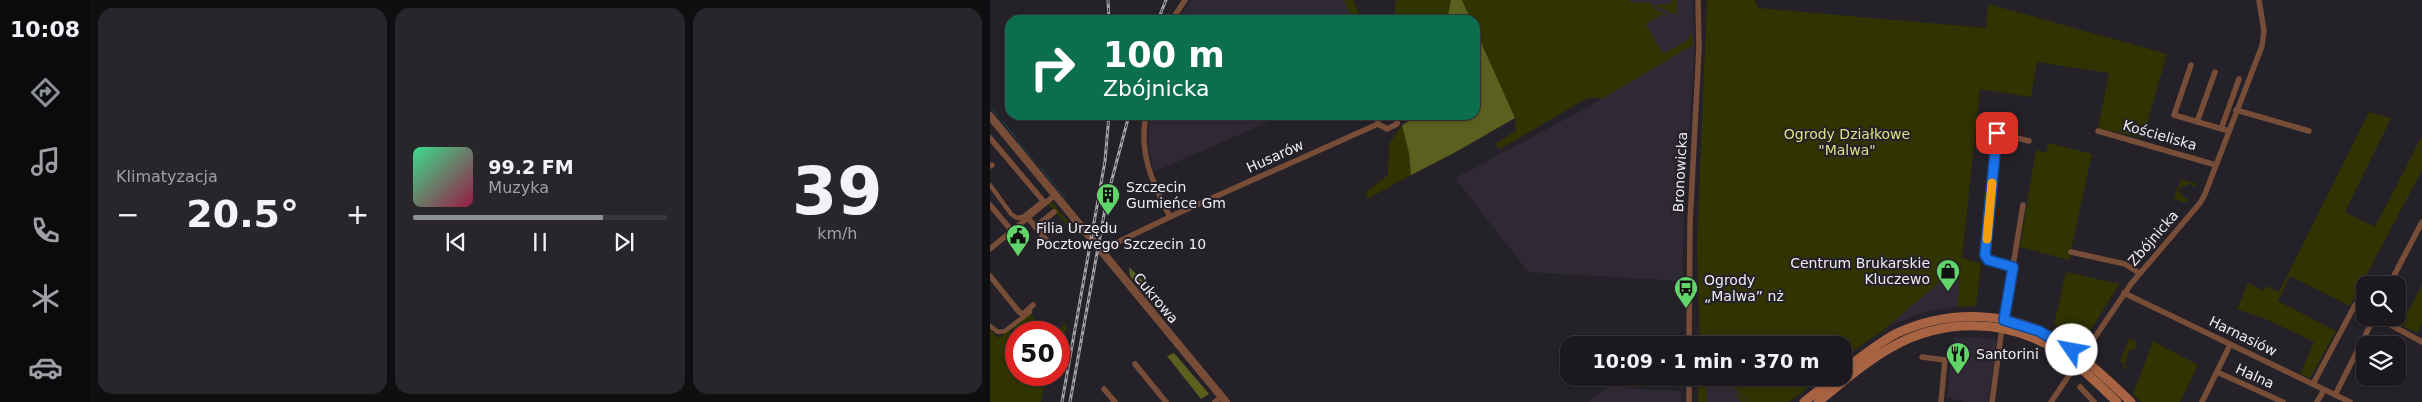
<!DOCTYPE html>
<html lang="pl">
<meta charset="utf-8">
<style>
body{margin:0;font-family:"DejaVu Sans",sans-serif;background:#29262b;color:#f1f3f6;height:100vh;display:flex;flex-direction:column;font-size:19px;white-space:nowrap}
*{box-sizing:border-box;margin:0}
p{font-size:16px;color:#a0a0a4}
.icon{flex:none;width:28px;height:28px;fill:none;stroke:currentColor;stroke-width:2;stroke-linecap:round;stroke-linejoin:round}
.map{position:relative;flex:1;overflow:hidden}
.drawer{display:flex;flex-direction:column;gap:8px;padding:8px;background:#0f0e10;width:900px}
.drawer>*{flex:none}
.banner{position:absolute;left:15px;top:15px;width:475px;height:105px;border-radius:15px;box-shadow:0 1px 4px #0004,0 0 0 1px #3a383c;background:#0b6e4f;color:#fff;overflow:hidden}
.buttons{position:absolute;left:1366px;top:276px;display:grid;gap:10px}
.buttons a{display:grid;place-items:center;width:50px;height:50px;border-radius:10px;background:#1c191e;box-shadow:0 1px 4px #0004,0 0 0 1px #3a383c;font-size:25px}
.speed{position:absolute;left:15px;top:321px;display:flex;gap:10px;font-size:25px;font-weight:700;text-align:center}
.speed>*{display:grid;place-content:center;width:65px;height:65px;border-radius:50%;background:#1c191e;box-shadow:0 1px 4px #0004,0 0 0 1px #3a383c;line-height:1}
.speed .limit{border:8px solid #d22;background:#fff;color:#111}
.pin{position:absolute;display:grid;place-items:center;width:42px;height:42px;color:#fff;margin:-21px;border-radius:10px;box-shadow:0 2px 8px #0006}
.me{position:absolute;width:55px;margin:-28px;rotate:303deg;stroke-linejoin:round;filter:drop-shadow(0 0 4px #0008)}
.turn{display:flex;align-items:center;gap:18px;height:105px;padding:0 15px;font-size:22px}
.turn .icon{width:65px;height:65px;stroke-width:2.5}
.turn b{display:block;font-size:35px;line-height:42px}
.big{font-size:38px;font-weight:800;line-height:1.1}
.drawer .tile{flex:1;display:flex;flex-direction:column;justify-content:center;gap:8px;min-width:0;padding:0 18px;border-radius:15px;background:#29262b}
.drawer .dial{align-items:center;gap:0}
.dial b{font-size:65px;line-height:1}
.song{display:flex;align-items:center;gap:15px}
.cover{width:60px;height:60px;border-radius:8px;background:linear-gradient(135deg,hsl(150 70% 55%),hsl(340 70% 35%))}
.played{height:5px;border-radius:2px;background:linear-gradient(90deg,#8c9099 75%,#3a383c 75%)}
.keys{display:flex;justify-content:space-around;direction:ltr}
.heat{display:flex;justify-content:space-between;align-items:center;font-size:28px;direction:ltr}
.drawer .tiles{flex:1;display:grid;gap:8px;grid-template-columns:repeat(3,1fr)}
.trip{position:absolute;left:570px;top:336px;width:292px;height:50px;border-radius:15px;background:#1c191e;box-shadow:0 1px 4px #0004,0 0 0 1px #3a383c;font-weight:800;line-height:50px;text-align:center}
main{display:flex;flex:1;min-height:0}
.tab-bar{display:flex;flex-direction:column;width:90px;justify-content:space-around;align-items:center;background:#0b0a0c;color:#a0a0a4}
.tab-bar .icon{width:35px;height:35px}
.tab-bar .on{color:#8c9099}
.tab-bar b{font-size:22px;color:#f1f3f6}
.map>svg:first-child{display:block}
</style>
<main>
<nav class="tab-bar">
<b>10:08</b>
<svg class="icon on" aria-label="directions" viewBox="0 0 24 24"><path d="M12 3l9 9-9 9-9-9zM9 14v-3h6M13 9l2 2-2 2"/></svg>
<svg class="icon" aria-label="music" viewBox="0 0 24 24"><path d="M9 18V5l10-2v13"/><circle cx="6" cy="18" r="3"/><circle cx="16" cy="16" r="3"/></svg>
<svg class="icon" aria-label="phone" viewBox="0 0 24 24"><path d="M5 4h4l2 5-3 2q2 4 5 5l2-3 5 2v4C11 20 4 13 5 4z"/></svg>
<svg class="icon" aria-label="climate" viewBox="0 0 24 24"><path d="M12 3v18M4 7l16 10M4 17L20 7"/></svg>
<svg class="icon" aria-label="car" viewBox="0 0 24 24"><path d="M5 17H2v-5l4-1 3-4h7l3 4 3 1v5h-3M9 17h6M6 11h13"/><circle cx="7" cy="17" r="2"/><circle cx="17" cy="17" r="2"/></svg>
</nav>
<section class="drawer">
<div class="tiles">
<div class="tile"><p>Klimatyzacja</p>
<div class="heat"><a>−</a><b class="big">20.5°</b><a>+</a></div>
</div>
<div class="tile">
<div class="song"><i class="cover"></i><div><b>99.2 FM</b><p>Muzyka</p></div></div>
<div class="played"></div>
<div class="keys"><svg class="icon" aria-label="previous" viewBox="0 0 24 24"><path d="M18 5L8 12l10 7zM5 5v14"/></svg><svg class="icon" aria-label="pause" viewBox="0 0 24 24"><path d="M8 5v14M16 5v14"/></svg><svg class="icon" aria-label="next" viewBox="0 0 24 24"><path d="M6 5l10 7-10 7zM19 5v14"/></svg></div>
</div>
<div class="tile dial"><b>39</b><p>km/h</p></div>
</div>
</section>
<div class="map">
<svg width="1432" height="402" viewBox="0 0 1432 402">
<rect width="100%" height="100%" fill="#252128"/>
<g fill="#2f2936">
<path d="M201,0h153l9,20h-176z"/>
<path d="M636,0h67l2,46 -6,88 -2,4 -5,143 -154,-9 -73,-94 124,-66 82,-48z"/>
<path d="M160,115h134l-130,57 -6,-27z"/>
<path d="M971,264l-4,43 -36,6 -36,15z"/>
<path d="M984,337l24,3 -10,62h-24l-17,-5 7,-59z"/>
<path d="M710,378h30l18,24h-49z"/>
<path d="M628,379l8,9 55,3v11h-93z"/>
</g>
<g fill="#303401">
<path d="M354,0h9l9,20h-9z"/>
<path d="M408,0h53l-4,20h-56l4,-4v-14z"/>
<path d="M472,0h168v2l21,1 4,6 13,6 -2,1 -2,-3 -18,11 17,30 25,-14 4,-8 1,13 -91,54 -13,-2 -89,52 -5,-5 21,-13 -1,-13 -40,-88v-10h-4z"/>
<path d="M682,0h5v15l-23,-10 17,-1z"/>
<path d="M717,0h48l3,8 228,20 2,-24 179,50 -24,84 -45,-10 11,-55 -72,-11 -6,35 -51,-8 -18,169 19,5 -5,43 -19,1 4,-43 -80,68 -37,25v-12h-144l-3,-99z"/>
<path d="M1379,112l22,6 -46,94 30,15 47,-91v34l-72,136 -60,-30 -12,25 58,30 -26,47 -10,-4 14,-32 -46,-22 -31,-11 11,-26 16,8 2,-5 13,6z"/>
<path d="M412,125l7,28 2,22 -44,24 -1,-7 22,-17 1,-31z"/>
<path d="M1058,143l44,11 -23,106 -49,-13 15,-92 2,-5 9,3z"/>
<path d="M1191,179l16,5 -2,3 -5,-4 -3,3 -4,-1 -5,6 10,9 -3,3 -11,-4z"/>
<path d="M61,201l24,29 -2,2 -25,-28z"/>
<path d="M1076,272l53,12 -29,47 -17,4 -19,-10z"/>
<path d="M1432,285v39l-5,9 -16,-8z"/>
<path d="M40,313l9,11 -11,8 -12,1 -4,-5z"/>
<path d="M75,324h2l-6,29 -2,-1v-20h-4z"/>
<path d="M0,329l8,9 11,-8 7,9v36h30l-5,27h-51z"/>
<path d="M1139,339l8,3 -2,8 -5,-1 -6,17 3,1 -1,3 -3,-3v-4l-3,-2z"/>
<path d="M1163,341l45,24 -18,37h-39l-8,-8z"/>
<rect x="708" y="378" width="9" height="24"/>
<path d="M735,378h3l19,24h-6l-4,-5 2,-2z"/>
<path d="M740,378h90l-31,24h-41z"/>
</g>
<g fill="#5a601e">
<path d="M461,0h11l9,20h-24z"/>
<path d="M485,29l40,89 -61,35 -43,22 -2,-22 -7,-28 18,-10h55z"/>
<path d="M139,267l15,15 3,15 -17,-21z"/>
<path d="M184,353l35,41 -8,5 -34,-43z"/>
</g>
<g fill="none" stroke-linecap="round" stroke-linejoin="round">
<g stroke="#194a51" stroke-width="1">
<path d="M2,109l6,7"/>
<path d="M12,121l14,17"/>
<path d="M28,141l16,20"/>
<path d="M50,167l25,31"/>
</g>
<g stroke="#784d38" stroke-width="4.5">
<path d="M0,185l21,29 6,4 6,-1 20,-16"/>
<path d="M0,326l8,6 7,-1 25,-19 -2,-2"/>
</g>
<g stroke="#784d38" stroke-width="5.5">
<path d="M182,20l13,-20"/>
<path d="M1201,65l-17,50 55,16"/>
<path d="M1246,110l73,21"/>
<path d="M156,115c-8,39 7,68 24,102"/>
<path d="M387,115l1,9 9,5 10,-5 1,-9"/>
<path d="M1207,122l18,-50"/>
<path d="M1231,129l18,-50"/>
<path d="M1108,131l118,34"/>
<path d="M0,138l55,65"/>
<path d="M0,166l2,-1"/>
<path d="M0,205l22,26"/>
<path d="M38,218l20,24"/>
<path d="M45,227l19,-15"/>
<path d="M0,249l65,-54"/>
<path d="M1081,252l54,12 14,9"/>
<path d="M112,253l18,-12 54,-26 204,-91"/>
<path d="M1023,267l-28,-9 12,-125 32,8"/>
<path d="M0,276l30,37 3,1 10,-9"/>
<path d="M1399,285l33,-63"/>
<path d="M1134,293l226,109"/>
<path d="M1388,318l44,24"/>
<path d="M1014,320l19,-115"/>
<path d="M699,345l1,-123 9,-174 -1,-48"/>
<path d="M932,357l23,3 -4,42"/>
<path d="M145,364l31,38"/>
<path d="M1227,372l66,30"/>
<path d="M1323,384l42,-79 10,5"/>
<path d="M1090,387l14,15"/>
<path d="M114,389l11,13"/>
<path d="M1345,395l39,-77"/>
<path d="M225,402l6,-5"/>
<path d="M699,402v-24"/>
<path d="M1002,402l10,-74"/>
<path d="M1061,402l80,-118 69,-81 5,-9 57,-148 2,-15 -5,-31"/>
<path d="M1212,402l28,-57"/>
<path d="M1327,402l7,-12"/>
</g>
<path stroke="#784d38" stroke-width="8" d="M0,116l236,286"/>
<g stroke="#a86342" stroke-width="9">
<path d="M854,370c17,-13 34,-27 53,-37 52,-24 116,-23 164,10 26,17 48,38 70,59"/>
<path d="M814,402l30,-24"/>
<path d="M828,402c24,-19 47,-40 74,-55 49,-28 112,-29 161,1 24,15 44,35 64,54"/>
</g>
<g stroke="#a5a2a8" stroke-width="3">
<g id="rail">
<path d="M118,0l1,20"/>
<path d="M168,20l8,-20"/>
<path d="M72,402l43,-241 4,-46"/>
<path d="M80,402l37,-204 22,-83"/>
</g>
</g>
<use href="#rail" stroke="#252128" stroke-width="1" stroke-dasharray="4" stroke-linecap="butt"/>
</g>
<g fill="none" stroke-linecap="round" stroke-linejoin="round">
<g stroke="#114b97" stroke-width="12">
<path id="route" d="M1007,133l-12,122 3,5 25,7 -9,53 35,11 33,19"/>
</g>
<use href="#route" stroke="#1a73e8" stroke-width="9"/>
<path stroke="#f59e0b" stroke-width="9" d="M997,239l5,-56"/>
</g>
<defs>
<g id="building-pin" transform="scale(1.25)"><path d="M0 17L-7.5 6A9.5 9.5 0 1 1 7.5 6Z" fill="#61d46a" stroke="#252128"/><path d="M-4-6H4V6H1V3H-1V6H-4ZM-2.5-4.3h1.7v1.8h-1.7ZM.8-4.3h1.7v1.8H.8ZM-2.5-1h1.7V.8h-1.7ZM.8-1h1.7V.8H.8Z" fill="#111"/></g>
<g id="civic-pin" transform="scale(1.25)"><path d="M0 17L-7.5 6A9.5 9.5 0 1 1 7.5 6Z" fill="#61d46a" stroke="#252128"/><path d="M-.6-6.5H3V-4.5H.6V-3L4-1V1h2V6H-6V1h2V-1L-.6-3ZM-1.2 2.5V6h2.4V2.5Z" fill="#111"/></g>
<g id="shop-pin" transform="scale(1.25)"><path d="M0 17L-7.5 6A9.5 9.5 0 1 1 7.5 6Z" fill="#61d46a" stroke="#252128"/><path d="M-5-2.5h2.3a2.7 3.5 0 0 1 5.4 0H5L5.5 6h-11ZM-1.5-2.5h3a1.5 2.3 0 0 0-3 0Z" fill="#111"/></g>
<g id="bus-pin" transform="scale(1.25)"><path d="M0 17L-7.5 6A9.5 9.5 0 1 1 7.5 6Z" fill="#61d46a" stroke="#252128"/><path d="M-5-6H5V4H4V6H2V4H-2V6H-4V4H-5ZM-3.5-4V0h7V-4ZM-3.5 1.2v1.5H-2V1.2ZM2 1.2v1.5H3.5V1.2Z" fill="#111"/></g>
<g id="restaurant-pin" transform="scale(1.25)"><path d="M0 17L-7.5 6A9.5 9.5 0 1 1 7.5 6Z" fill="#61d46a" stroke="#252128"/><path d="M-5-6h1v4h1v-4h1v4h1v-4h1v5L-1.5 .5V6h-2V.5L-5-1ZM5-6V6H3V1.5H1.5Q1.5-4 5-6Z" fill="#111"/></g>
</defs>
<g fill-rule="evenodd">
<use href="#building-pin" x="118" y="195"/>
<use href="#civic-pin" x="28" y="236"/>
<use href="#shop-pin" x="958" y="271"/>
<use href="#bus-pin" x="696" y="288"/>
<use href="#restaurant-pin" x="968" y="354"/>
</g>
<g text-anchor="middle" stroke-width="4" stroke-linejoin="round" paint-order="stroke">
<g font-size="14" fill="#d8e284" stroke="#252128">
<text x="857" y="139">Ogrody Działkowe<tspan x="857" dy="16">"Malwa"</tspan></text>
</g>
<g font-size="14" fill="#efecf2" stroke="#252128">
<text transform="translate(1170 135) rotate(16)" y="5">Kościeliska</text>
<text transform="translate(285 156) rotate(-24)" y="5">Husarów</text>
<text transform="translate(690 172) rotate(-87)" y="5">Bronowicka</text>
<text transform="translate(1163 238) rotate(-49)" y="5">Zbójnicka</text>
<text transform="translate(166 298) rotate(50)" y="5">Cukrowa</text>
<text transform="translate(1253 336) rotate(26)" y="5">Harnasiów</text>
<text transform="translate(1265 376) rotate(24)" y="5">Halna</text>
</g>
<g font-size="14" fill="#efecf2" stroke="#252128" text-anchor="start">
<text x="136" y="192">Szczecin<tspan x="136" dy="16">Gumieńce Gm</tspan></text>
<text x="46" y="233">Filia Urzędu<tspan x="46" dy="16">Pocztowego Szczecin 10</tspan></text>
<text x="940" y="268" text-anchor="end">Centrum Brukarskie<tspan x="940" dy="16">Kluczewo</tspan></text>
<text x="714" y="285">Ogrody<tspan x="714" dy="16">„Malwa” nż</tspan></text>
<text x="986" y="359">Santorini</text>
</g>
</g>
</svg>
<div class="buttons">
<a><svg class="icon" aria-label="search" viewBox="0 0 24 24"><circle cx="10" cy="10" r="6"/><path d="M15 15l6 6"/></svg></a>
<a><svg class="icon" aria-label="layers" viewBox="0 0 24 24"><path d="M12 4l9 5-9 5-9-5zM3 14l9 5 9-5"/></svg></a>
</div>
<div class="speed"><div class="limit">50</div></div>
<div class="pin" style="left:1007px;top:133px;background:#d93025"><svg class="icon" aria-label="arrive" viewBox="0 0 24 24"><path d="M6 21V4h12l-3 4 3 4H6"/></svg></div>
<svg class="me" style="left:1082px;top:350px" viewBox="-20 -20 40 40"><circle r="19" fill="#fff"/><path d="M0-13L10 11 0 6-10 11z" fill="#1a73e8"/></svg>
<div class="trip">10:09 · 1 min · 370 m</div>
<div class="banner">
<div class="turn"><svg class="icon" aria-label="right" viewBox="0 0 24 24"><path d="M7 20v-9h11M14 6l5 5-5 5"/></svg><div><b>100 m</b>Zbójnicka</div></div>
</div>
</div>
</main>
